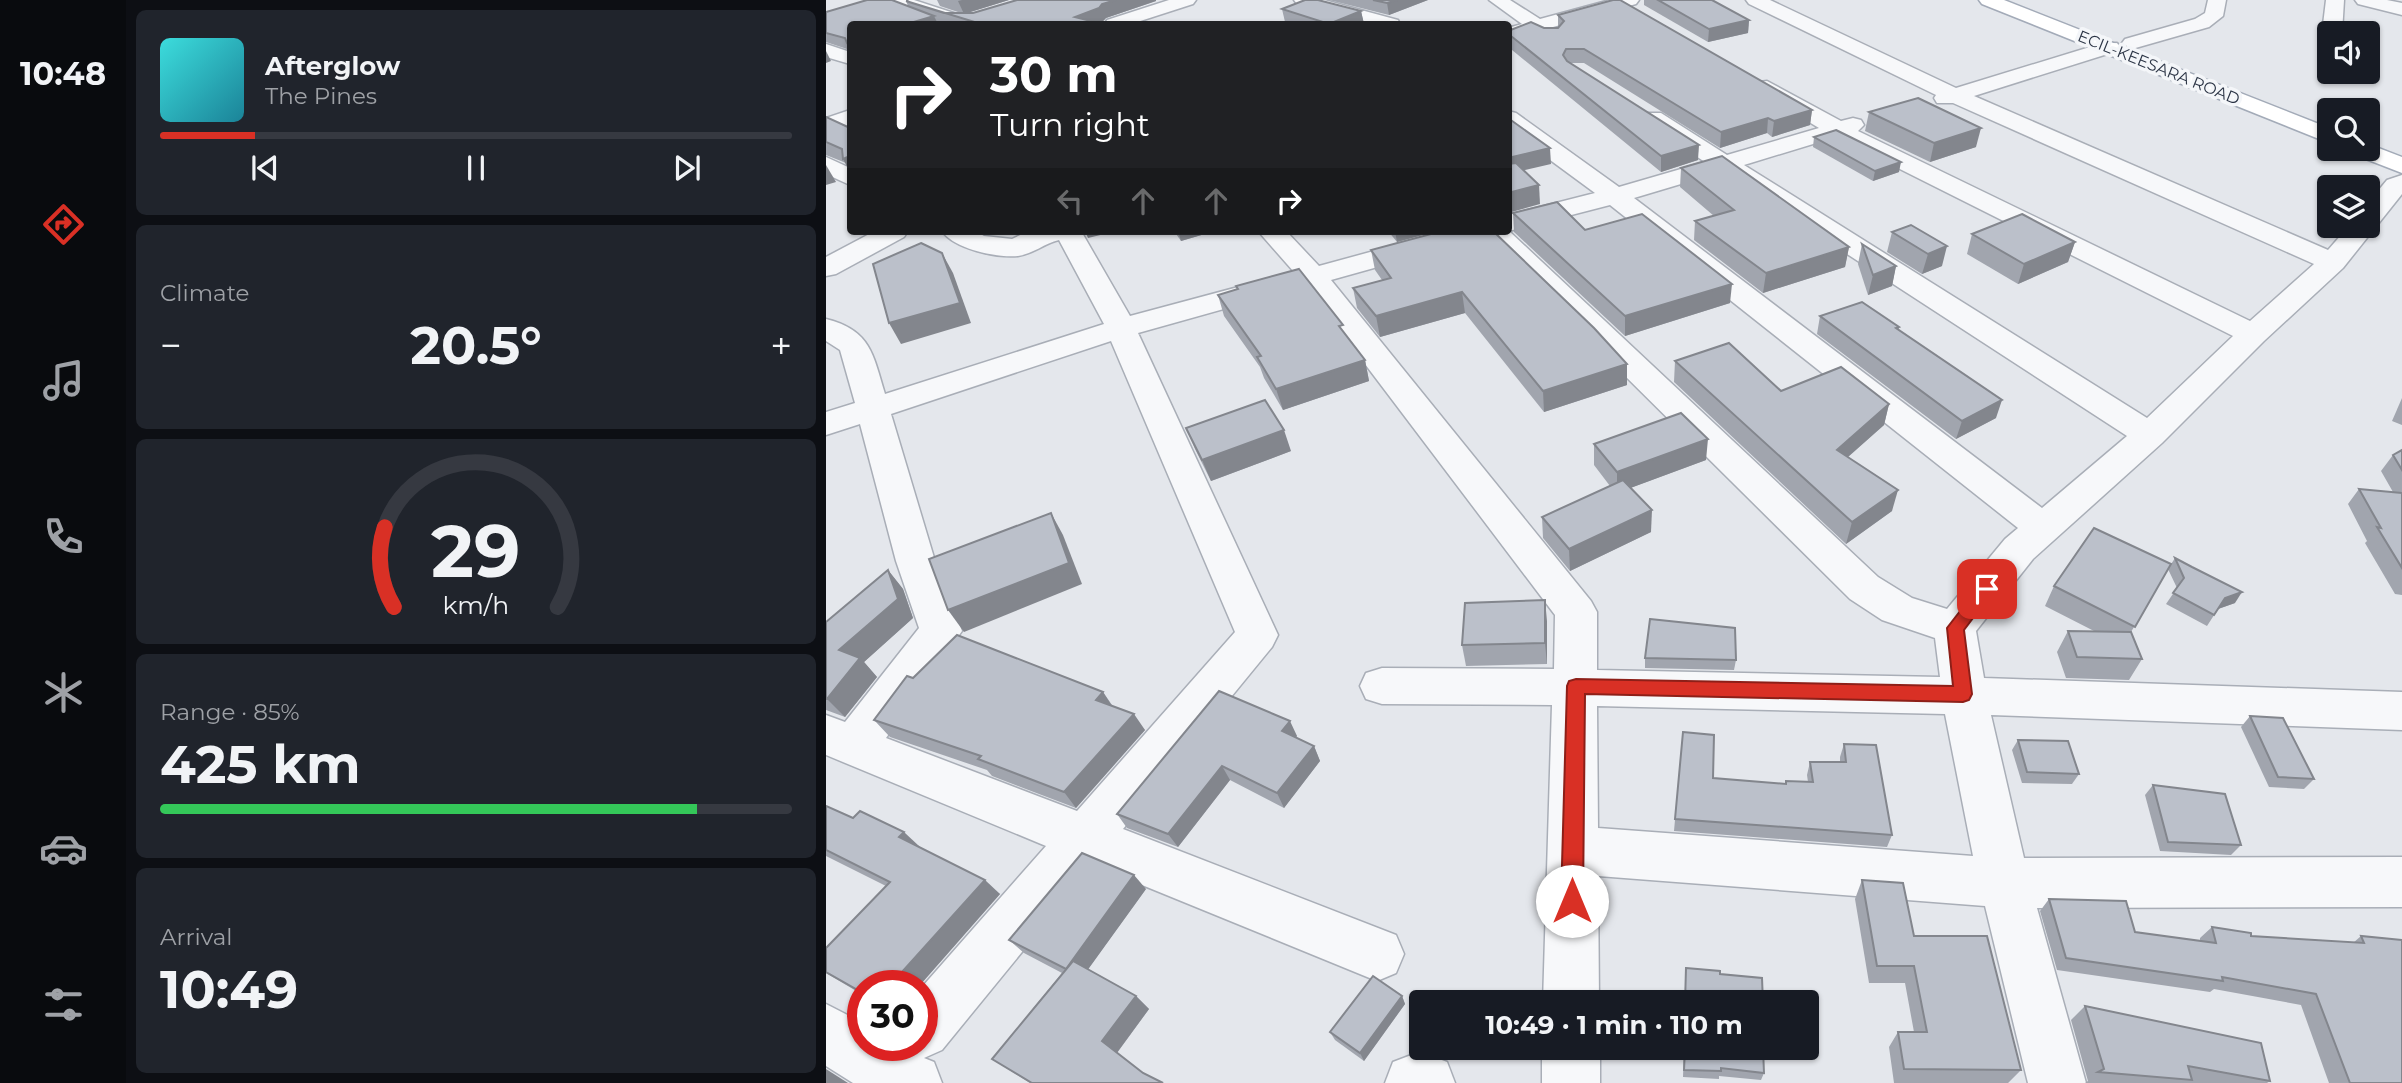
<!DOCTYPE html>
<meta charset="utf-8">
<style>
body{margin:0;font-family:Montserrat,sans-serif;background:#20242c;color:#f1f3f6;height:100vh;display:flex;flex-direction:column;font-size:26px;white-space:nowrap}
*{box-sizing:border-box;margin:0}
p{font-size:23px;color:#9ea1a6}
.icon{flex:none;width:38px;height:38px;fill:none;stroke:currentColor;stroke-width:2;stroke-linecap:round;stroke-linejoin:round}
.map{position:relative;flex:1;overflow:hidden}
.details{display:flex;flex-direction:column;gap:10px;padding:10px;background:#0d0f14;width:700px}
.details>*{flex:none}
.hud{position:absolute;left:21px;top:21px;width:665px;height:214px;border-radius:7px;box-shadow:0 2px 5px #0004;background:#202124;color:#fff;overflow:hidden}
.buttons{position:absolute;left:1491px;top:21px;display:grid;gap:14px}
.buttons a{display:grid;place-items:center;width:63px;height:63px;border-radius:7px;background:#171b24;box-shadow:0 2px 5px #0004;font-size:35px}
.speed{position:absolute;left:21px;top:970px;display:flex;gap:14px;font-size:35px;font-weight:700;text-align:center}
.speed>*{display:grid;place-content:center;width:91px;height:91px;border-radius:50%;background:#171b24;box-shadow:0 2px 5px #0004;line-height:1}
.speed .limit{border:10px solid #d22;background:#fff;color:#111}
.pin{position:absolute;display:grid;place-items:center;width:60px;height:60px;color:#fff;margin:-30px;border-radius:14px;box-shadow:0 4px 10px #0006}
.me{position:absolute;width:77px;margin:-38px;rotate:0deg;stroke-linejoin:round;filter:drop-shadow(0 0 5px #0008)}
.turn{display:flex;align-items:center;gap:24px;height:147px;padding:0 28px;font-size:32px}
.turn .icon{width:91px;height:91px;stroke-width:2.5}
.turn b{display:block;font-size:49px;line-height:60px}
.lanes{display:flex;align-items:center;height:66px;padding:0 28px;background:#0003;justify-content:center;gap:35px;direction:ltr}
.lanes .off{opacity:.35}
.big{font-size:52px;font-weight:700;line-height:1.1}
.details .card{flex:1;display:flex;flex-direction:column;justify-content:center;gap:10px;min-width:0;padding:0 24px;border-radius:10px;background:#20242c}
.details .dial{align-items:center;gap:0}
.dial svg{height:182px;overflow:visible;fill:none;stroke:#363941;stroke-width:7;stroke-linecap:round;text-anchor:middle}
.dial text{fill:#f1f3f6;stroke:none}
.song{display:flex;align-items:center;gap:21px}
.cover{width:84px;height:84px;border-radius:10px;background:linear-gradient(135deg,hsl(180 70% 55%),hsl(190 70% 35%))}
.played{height:7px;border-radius:4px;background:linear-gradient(90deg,#d93025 15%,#363941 15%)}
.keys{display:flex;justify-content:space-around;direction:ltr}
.heat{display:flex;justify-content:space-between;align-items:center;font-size:38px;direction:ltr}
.charge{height:10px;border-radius:5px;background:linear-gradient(90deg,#34c759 85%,#363941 0)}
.trip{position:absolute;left:583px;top:990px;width:410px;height:70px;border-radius:7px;background:#171b24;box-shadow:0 2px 5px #0004;font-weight:700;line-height:70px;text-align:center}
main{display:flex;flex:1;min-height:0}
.dock{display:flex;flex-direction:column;width:126px;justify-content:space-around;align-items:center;background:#090b0e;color:#9ea1a6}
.dock .icon{width:49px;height:49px}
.dock .active{color:#d93025}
.dock b{font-size:32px;color:#f1f3f6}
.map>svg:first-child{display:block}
</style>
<main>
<nav class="dock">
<b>10:48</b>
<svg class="icon active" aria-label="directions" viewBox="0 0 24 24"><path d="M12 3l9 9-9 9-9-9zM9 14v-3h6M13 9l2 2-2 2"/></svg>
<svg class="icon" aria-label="music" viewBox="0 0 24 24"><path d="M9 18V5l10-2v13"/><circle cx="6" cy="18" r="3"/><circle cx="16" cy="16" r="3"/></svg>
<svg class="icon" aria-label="phone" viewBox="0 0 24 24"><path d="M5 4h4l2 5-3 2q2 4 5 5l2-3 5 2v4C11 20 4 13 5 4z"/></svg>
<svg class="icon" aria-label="climate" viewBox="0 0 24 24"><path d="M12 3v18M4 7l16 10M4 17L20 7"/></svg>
<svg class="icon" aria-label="car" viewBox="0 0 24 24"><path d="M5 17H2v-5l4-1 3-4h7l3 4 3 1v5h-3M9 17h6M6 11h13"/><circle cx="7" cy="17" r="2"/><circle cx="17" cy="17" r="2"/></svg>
<svg class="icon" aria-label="filters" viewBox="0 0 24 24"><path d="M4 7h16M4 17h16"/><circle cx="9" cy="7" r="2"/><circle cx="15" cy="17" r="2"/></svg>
</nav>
<section class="details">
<div class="card">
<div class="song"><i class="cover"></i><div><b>Afterglow</b><p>The Pines</p></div></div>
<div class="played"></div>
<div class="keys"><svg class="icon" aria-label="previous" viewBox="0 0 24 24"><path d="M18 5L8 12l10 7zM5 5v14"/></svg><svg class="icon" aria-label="pause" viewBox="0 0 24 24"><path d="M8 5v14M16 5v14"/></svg><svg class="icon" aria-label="next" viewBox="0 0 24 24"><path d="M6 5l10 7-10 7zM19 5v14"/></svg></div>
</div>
<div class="card"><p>Climate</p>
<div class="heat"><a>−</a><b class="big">20.5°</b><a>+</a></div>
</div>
<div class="card dial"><svg viewBox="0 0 100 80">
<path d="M14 69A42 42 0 1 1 86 69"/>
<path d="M14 69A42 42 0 0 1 10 34" stroke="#d93025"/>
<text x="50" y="56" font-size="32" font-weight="700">29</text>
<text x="50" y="72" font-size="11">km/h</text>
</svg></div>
<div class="card"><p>Range · 85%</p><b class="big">425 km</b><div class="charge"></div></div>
<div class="card"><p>Arrival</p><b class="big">10:49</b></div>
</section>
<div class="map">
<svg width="1576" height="1083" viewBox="0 0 1576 1083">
<rect width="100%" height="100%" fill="#e4e7ec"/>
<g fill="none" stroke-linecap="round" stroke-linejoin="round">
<g stroke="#a9aeb7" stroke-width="3">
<g id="minor">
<path d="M61,0h27l49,16 2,4 -2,4h-14l-59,-20z"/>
<path d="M343,0h27l-3,4 -62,20h-26l2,-4z"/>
<path d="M468,0h30l74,20 2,4h-29l-74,-20z"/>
<path d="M663,0h21l30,19 70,-19h29l-3,4 -83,23 9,8 -10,6 -17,-9 -27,8v-12l14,-4z"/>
<path d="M920,0h24l186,88 147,-45h14l3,4 -3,4 -143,45 354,154 21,-24h19v-23l19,-23 15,-5v19l-59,74 -79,73 -102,102 -129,116 -57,72 8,47 418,14v38l-411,-15 33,143 378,-1v50l-365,1 49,175h-58l-43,-177 -387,-30 1,127h-56l9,-298 -170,-1 -16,-5 -6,-13 6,-13 16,-5 172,1 1,-54 -249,-329 -168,47 140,302 -6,12 -149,182 273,106 8,19 -8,19 -19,8 -284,-116 -151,185 -18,8 10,4 8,21h-89l-27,-17v-62l37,19v22h59v-58l124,-141 -220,-91v-40l19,7 74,-94 -23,-67 -36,-137 -34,11v-23l29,-9 -15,-53 -14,-9v-22c45,11 47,36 59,75l219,-70 -45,-84c-14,3 -26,14 -41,16 -21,2 -64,-7 -76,-25h33l9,5 28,3 17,-8h52l49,85 164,-44 -36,-41h28l33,35 128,-35h61v-16l87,-22 -87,-64v-18l8,2 103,74 86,-25 -60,-39 -3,-5 3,-5h16l66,42 92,-27 -60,-36 -3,-5 3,-5 8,-1 74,40 12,-3 8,2 3,5 -6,6 392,190 64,-57 -361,-161h-16l-3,-5 2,-3 -187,-91zM1010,137l397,199 -86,82 -403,-253zM895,172l406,264 -85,72 -408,-310zM784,205l408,323 -13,11 -58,70 -35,-11 -34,-21 -369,-346zM659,237l365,362 32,21 53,18 5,39 -343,-7v-58l-6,-11 -260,-321zM285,341l124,291 -158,179 -191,-73 76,-107 -27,-70 -44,-147zM771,706l348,8 28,142 -375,-28z"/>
<path d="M1382,0h18l-3,16 -14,11 -77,22 -10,-6 3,-4 70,-20 10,-6z"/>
<path d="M1500,0h18l-2,33h-13v5l-7,-5z"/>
<path d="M1529,0h32l15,3v12l-44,-11z"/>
<path d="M0,44l24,8v12l-24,-7z"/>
<path d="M24,110v15l-24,8v-15z"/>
<path d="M0,157l24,11v17l-24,-11z"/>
<path d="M49,231h33l-4,6 -68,37 -10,2v-19z"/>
<rect x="716" y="1048" width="58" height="35"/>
<path d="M588,1054h12l21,8 8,21h-70l8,-21z"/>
</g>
</g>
<g stroke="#a3abb8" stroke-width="3">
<g id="major">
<path d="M1153,0h25l325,128v15l-347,-139z"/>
<path d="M1542,144l34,13v16l-49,-19 -4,-5h19z"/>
</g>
</g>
<use href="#minor" fill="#f7f8fa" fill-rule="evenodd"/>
<use href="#major" fill="#fff" fill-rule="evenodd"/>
</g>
<g fill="#a1a5ae">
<path d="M111,0h72l-42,13h6l44,-13h139v1l-50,17 -3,3 -5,2 5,1h-159l-7,-1 1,1h-88v26l-24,-8v-30l82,-6 -2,-5 38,12h17l-21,-7z"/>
<path d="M503,0h99l-39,15z"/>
<path d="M818,0h68l37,20 -1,13 -40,9 -64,-37z"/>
<path d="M456,9l79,2 3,13h-71l-8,-2z"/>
<path d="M732,15l254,95 -2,15 -38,12 -5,-4 -47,15 -136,-85h-13l127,97 -37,12 -149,-122 -4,5v-24l50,-3z"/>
<path d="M1043,112l107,35 -46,15 -65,-31z"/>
<path d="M0,117l24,11v44l-4,-9 -20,-8z"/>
<path d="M988,137l85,35 -26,9 -60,-34z"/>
<path d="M855,168l168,79 -4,20 -82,26 -69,-53 1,-19 19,-5 -34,-29z"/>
<path d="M687,213l72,17 145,73 -105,33 -111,-104z"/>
<path d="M1085,225l31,41 -20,8 -35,-22 5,-20z"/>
<path d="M348,231h41l-34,10z"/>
<path d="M562,231h49l-40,11z"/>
<path d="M616,231l185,154 -83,27 -79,-99 -85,24 -23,-29 -4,-20 29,-8 -7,-10 -4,-20z"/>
<path d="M1146,234l103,8 -7,20 -50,22 -51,-30z"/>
<path d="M1036,244l34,22 -4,20 -24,9 -10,-31z"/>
<path d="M410,286l109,48 20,26 4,21 -86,29 -19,-32 -4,-11 -36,-51 -6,-21 19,-6z"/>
<path d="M994,316l79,11v3l97,88 -40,21 -139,-105z"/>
<path d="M849,361l106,30 108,13 -5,21 -36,32 44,54 -46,33 -172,-162z"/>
<path d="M1576,398v27l-10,-4z"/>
<path d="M360,428l105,23 -80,30 -16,-32z"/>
<path d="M768,444l112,16 -76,28 21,44 -81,39 -27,-33 -1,-21 68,-31 -16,-21z"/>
<path d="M1576,450v145l-7,-1 -30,-51 2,-2 -19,-37 11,-15 34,3 -12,-21 12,-16z"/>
<path d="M1349,558l60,45 -17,6 -11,17 -41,-22 11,-16 -9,-19z"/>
<path d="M1345,564l-40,68 11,27 -13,21 -63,-2 -9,-26 11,-21h26l-49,-25 9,-20z"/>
<path d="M62,570l15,19 10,29 -49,44 13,15 -32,40 -19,-7v-88z"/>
<path d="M721,621v43l-81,2 -4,-21z"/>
<path d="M819,658l91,2 -2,10 -89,-2z"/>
<path d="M87,678l190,14 9,13 33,25 -69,78 -84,-32 -5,-6 -97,-33 -16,-17z"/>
<path d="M393,691l78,45 -1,1 18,9 6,15 -36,47 -54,-28 -52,67 -51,-19 -10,-14z"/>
<path d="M1424,716l64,63 -10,10 -35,-2 -28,-60z"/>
<path d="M857,732l30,46 72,6 1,-3 22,1 -1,-7 3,-13h30v-5l4,-13 48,91 -5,12 -213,-16z"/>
<path d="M1192,740l61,34 -7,10 -50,-1 -10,-33z"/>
<path d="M1327,785l88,60 -10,10 -71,-4 -15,-56z"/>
<path d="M0,806l94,41 80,47 -80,91h-57v10l-37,-22v-25l60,-62 -60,-30z"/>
<path d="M1036,880l52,56 107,134 -13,13h-114l-5,-36 9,-15h16l-9,-49h-36l-14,-84z"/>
<path d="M320,889l-58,80 48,27 13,13 -32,44 26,20 20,10h-133l-38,-24 70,-86 -38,-20 -15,-13z"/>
<path d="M1223,899l86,33 65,9v-3l12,-11 39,9 102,7 8,-7 41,4v143h-73l-28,-78 -87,-16 -4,3 -153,-22 -17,-59z"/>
<path d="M576,996l3,8 -41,57 -29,-21 -5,-8z"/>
<path d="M1259,1006l185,75 -3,2h-182l3,-2 -17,-61z"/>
<path d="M858,1048h79l1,25 -3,7 -42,-4v3l-36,-2z"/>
</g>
<g fill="#83868d">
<path d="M136,0h47l-45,14 -6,-13z"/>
<path d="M290,0h40v1l-50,17 -3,3 -8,3 -20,-7 27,-13z"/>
<path d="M571,0h31l-39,15 -2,-12z"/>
<path d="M535,11l3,13h-35z"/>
<path d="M108,16l4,8h-31z"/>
<path d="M923,20l-1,13 -40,9 1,-13z"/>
<path d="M685,36l1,14 -4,5v-16z"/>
<path d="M0,51l5,10 -5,2z"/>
<path d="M986,110l-2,15 -38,12 2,-16z"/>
<path d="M942,118l-1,15 -47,15 1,-16z"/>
<path d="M1155,128l-5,19 -46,15 4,-19z"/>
<path d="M873,145l-1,15 -37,12v-16z"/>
<path d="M724,148l1,16 -43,10v-16z"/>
<path d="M24,156v16l-7,-13z"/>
<path d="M1075,162l-2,10 -26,9 2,-10z"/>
<path d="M0,165l10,17 -10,3z"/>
<path d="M713,185l1,19 -32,9v-20z"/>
<path d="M259,231h32l-29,7z"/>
<path d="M352,231h37l-34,10z"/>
<path d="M569,231h42l-40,11z"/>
<path d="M1249,242l-7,20 -50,22 6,-20z"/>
<path d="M1121,246l-5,20 -20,8 6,-20z"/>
<path d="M1023,247l-4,20 -82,26 3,-20z"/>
<path d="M116,253l11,20 18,50 -70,21 -12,-21z"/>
<path d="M1070,266l-4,20 -24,9 5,-20z"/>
<path d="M906,284l-2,19 -105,33v-20z"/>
<path d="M636,292l3,21 -85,24 -4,-21z"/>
<path d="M539,360l4,21 -86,29 -7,-21z"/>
<path d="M801,364v21l-83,27 -1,-21z"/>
<path d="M1176,400l-6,18 -40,21 6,-18z"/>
<path d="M1063,404l-5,21 -52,46 5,-21z"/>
<path d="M458,430l7,21 -80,30 -9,-21z"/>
<path d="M882,439l-2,21 -89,33v-21z"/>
<path d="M1072,490l-6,21 -46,33 6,-22z"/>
<path d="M826,510l-1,22 -81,39 -1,-22z"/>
<path d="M225,513l12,22 19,49 -118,48 -16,-22z"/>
<path d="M62,570l15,19 10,29 -49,44 13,15 -32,40 -18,-18 12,-49z"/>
<path d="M1416,592l-7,11 -17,6 7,-11z"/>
<path d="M719,600l2,21v43l-2,-21z"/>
<path d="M277,692l11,17 -18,-9z"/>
<path d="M308,714l11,16 -69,78 -12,-16z"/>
<path d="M464,721l7,15 -8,10 -7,-15z"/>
<path d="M488,746l6,15 -36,47 -7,-15z"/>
<path d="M396,766l8,14 -52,67 -10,-13z"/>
<path d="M78,832l16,15 -21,-10z"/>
<path d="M308,875l12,14 -67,93 -13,-13z"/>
<path d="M159,880l15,14 -80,91h-19l1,-13z"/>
<path d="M310,996l13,13 -33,45 -14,-13z"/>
<path d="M576,996l3,8 -41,57 -4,-8z"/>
<path d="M0,1069l22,14h-22z"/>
</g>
<g fill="#bbc0ca" stroke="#83868d" stroke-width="2">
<path d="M41,0h25l42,16 -27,8h-57v17l-3,2 -2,-5 -19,-5v-21z"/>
<path d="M191,0h99l-14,4 -3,4 -24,9 28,7h-122l-75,-23 38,12h29z"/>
<path d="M479,0h13l43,11 -32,13 -47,-15z"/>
<path d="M547,0h24l-10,3z"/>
<path d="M787,0h7l192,110 -38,11 -6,-3 -47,14 -137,-83h-18l-3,6 4,6 132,84 -38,11 -150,-120 -3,3v-8l23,-9 13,6h14l6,-7 -6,-6z"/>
<path d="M832,0h54l37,20 -40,9z"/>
<path d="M1092,98l63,30 -47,15 -65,-31z"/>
<path d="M0,117l24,11v28l-7,3 -1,-10 -16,-7z"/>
<path d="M682,118l42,30 -42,10z"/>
<path d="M1010,130l65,32 -26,9 -61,-34z"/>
<path d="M896,156l127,91 -83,26 -71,-52 39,-11 -53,-42z"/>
<path d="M690,163l23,22 -31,8v-29z"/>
<path d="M731,202l28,28 57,-16 90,70 -107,32 -112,-103z"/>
<path d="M1196,214l53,28 -51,22 -52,-30z"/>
<path d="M1085,225l36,21 -19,8 -36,-22z"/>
<path d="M616,231h51l101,97 33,36 -84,27 -81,-99 -86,24 -23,-28 38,-10 -20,-28z"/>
<path d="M95,243l21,10 18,50 -71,20 -16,-59z"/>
<path d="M1036,244l34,22 -23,9z"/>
<path d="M473,269l44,56 -4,1 26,34 -89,29 -19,-32 4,-1 -43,-61 20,-6 -2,-3z"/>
<path d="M1036,302l37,25 -3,1 106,72 -40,21 -142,-105z"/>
<path d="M903,343l52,48 60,-24 48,37 -52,46 61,40 -46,32 -177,-161z"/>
<path d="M439,400l19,30 -82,30 -16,-32z"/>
<path d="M855,413l27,26 -91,33 -23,-28z"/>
<path d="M1576,450v20l-9,-15z"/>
<path d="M797,480l29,30 -83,39 -27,-32z"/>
<path d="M1533,489l43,4v75l-25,-41 4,1z"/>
<path d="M225,513l18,50 -121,47 -19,-51z"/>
<path d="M1268,528l77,36 -36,63 -81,-41z"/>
<path d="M1349,558l17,9 50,25 -17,6 -11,17 -41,-22 11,-15z"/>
<path d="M62,570l10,29 -59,51 21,8 -33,41h-1v-77z"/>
<path d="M719,600v43l-83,2 3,-42z"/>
<path d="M824,619l85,9 1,32 -91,-2z"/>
<path d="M1242,631l63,1 11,27 -65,-2z"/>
<path d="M131,635l146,57 -7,8 38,14 -70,78 -86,-33 3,-3 -107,-36 33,-44 6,2z"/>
<path d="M393,691l71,30 -8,10 32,15 -37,47 -55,-27 -54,68 -51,-20z"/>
<path d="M1424,716l33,2 31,61 -36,-2z"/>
<path d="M857,732l31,3 -1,43 73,6v-3l27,1 -3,-20h36l-2,-18 32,1 16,90 -217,-16z"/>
<path d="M1192,740l50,1 11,33 -52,-2z"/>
<path d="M1327,785l72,9 16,51 -73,-3z"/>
<path d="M0,806l27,12 7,-7 44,21 -5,5 86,43 -83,92 -1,13h-38v8l-37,-21v-24l64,-66 -64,-32z"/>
<path d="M256,853l52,22 -68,94 -57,-29z"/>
<path d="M1036,880l41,3 11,53h73l34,134 -117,-1 -6,-37h29l-13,-66h-37z"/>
<path d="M1223,899l77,2 9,31 81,11 -4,-16 39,6v3l113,7 -3,-7 41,4v143h-52l-34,-89 -94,-17 1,4 -157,-23z"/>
<path d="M247,961l63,35 -34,45 41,32 20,10h-131l-40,-24z"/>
<path d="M860,968l34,3v3l42,4 1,25h-78z"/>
<path d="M547,976l29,20 -42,57 -30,-21z"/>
<path d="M1259,1006l176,37 9,38 -82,-15 4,14 -94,-8 6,-3z"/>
<path d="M859,1048h78l1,25 -43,-5v3l-37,-1z"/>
</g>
<path fill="#d93025" stroke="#8d1f18" stroke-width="2" d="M1161,582l8,7 -31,41 8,64 -3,6 -6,2 -378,-8 -2,207 -3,7 -8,3 -8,-3 -3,-7 6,-215 2,-5 7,-2 377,7 -6,-58 34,-44z"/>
<g text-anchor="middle" stroke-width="7" stroke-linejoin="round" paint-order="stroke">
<g font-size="16" fill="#2b3445" stroke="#f4f6f9">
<text transform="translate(1333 67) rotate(22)" y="6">ECIL-KEESARA ROAD</text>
</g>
</g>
</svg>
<div class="buttons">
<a><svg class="icon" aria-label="sound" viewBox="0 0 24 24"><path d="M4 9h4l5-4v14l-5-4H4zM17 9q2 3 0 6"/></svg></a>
<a><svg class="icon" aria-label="search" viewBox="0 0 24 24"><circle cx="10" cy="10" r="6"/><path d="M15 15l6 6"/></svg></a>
<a><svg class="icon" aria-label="layers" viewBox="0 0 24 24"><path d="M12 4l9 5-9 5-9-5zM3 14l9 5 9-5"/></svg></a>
</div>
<div class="speed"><div class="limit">30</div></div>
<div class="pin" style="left:1161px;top:589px;background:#d93025"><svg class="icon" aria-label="arrive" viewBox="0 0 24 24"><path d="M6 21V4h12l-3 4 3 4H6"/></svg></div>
<svg class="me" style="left:746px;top:901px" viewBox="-20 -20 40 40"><circle r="19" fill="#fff"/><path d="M0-13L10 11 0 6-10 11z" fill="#d93025"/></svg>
<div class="trip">10:49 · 1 min · 110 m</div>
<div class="hud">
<div class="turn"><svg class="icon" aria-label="right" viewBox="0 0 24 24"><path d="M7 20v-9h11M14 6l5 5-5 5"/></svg><div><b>30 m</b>Turn right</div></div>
<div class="lanes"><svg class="icon off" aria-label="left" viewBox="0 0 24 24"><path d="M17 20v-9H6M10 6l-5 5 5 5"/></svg><svg class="icon off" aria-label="ahead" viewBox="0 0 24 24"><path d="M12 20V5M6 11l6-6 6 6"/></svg><svg class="icon off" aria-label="ahead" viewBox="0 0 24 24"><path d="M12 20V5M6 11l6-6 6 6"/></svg><svg class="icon" aria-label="right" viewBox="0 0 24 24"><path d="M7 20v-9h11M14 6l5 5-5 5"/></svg></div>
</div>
</div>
</main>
